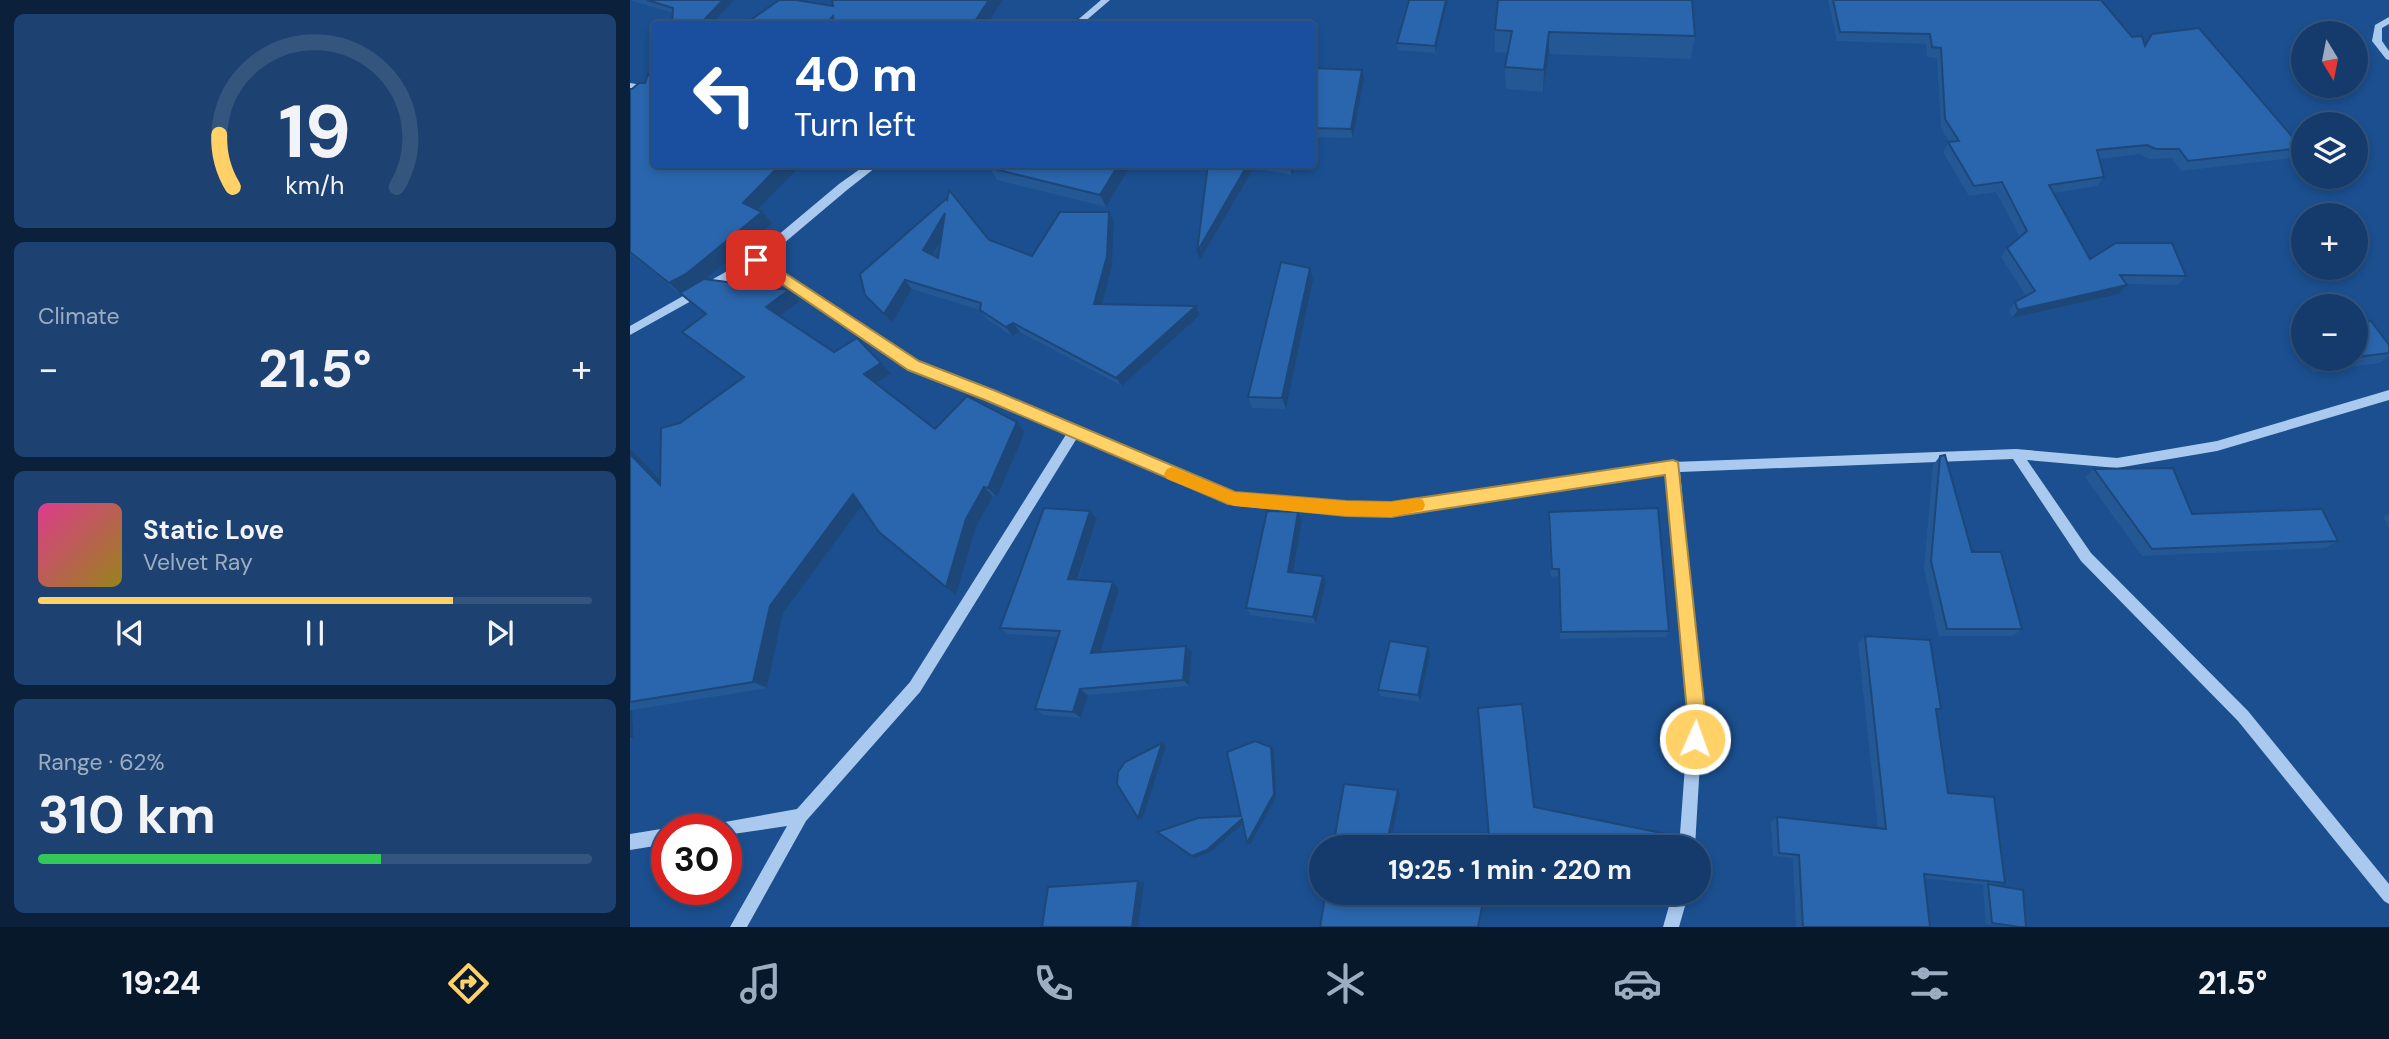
<!DOCTYPE html>
<meta charset="utf-8">
<style>
body{margin:0;font-family:"DM Sans",sans-serif;background:#1d4271;color:#f1f3f6;height:100vh;display:flex;flex-direction:column;font-size:26px;white-space:nowrap}
*{box-sizing:border-box;margin:0}
p{font-size:23px;color:#9dadc1}
.icon{flex:none;width:38px;height:38px;fill:none;stroke:currentColor;stroke-width:2;stroke-linecap:round;stroke-linejoin:round}
.map{position:relative;flex:1;overflow:hidden}
.side{display:flex;flex-direction:column;gap:14px;padding:14px;background:#0b203b;width:630px}
.side>*{flex:none}
.banner{position:absolute;left:21px;top:21px;width:665px;height:147px;border-radius:7px;box-shadow:0 4px 10px #0003,0 0 0 2px #33557e;background:#1a4fa0;color:#fff;overflow:hidden}
.needle{width:46px;rotate:170deg}
.controls{position:absolute;left:1661px;top:21px;display:grid;gap:14px}
.controls a{display:grid;place-items:center;width:77px;height:77px;border-radius:50%;background:#143b6b;box-shadow:0 4px 10px #0003,0 0 0 2px #33557e;font-size:35px}
.speed{position:absolute;left:21px;top:814px;display:flex;gap:14px;font-size:35px;font-weight:700;text-align:center}
.speed>*{display:grid;place-content:center;width:91px;height:91px;border-radius:50%;background:#143b6b;box-shadow:0 4px 10px #0003,0 0 0 2px #33557e;line-height:1}
.speed .limit{border:10px solid #d22;background:#fff;color:#111}
.pin{position:absolute;display:grid;place-items:center;width:60px;height:60px;color:#fff;margin:-30px;border-radius:14px;box-shadow:0 4px 10px #0006}
.me{position:absolute;width:77px;margin:-38px;rotate:2deg;stroke-linejoin:round;filter:drop-shadow(0 0 5px #0008)}
.turn{display:flex;align-items:center;gap:24px;height:147px;padding:0 28px;font-size:32px}
.turn .icon{width:91px;height:91px;stroke-width:2.5}
.turn b{display:block;font-size:49px;line-height:60px}
.big{font-size:52px;font-weight:700;line-height:1.1}
.side .widget{flex:1;display:flex;flex-direction:column;justify-content:center;gap:10px;min-width:0;padding:0 24px;border-radius:10px;background:#1d4271}
.side .dial{align-items:center;gap:0}
.dial svg{height:182px;overflow:visible;fill:none;stroke:#33557e;stroke-width:7;stroke-linecap:round;text-anchor:middle}
.dial text{fill:#f1f3f6;stroke:none}
.song{display:flex;align-items:center;gap:21px}
.cover{width:84px;height:84px;border-radius:10px;background:linear-gradient(135deg,hsl(330 70% 55%),hsl(50 70% 35%))}
.played{height:7px;border-radius:4px;background:linear-gradient(90deg,#ffd166 75%,#33557e 75%)}
.keys{display:flex;justify-content:space-around;direction:ltr}
.heat{display:flex;justify-content:space-between;align-items:center;font-size:38px;direction:ltr}
.charge{height:10px;border-radius:5px;background:linear-gradient(90deg,#34c759 62%,#33557e 0)}
.trip{position:absolute;left:679px;top:835px;width:402px;height:70px;border-radius:35px;background:#143b6b;box-shadow:0 4px 10px #0003,0 0 0 2px #33557e;font-weight:700;line-height:70px;text-align:center}
.dock{display:flex;height:112px;justify-content:space-around;align-items:center;background:#08182b;color:#9dadc1}
.dock .icon{width:49px;height:49px}
.dock .selected{color:#ffd166}
.dock b{font-size:32px;color:#f1f3f6}
main{display:flex;flex:1;min-height:0}
.map>svg:first-child{display:block}
</style>
<main>
<section class="side">
<div class="widget dial"><svg viewBox="0 0 100 80">
<path d="M14 69A42 42 0 1 1 86 69"/>
<path d="M14 69A42 42 0 0 1 8 46" stroke="#ffd166"/>
<text x="50" y="56" font-size="32" font-weight="700">19</text>
<text x="50" y="72" font-size="11">km/h</text>
</svg></div>
<div class="widget"><p>Climate</p>
<div class="heat"><a>−</a><b class="big">21.5°</b><a>+</a></div>
</div>
<div class="widget">
<div class="song"><i class="cover"></i><div><b>Static Love</b><p>Velvet Ray</p></div></div>
<div class="played"></div>
<div class="keys"><svg class="icon" aria-label="previous" viewBox="0 0 24 24"><path d="M18 5L8 12l10 7zM5 5v14"/></svg><svg class="icon" aria-label="pause" viewBox="0 0 24 24"><path d="M8 5v14M16 5v14"/></svg><svg class="icon" aria-label="next" viewBox="0 0 24 24"><path d="M6 5l10 7-10 7zM19 5v14"/></svg></div>
</div>
<div class="widget"><p>Range · 62%</p><b class="big">310 km</b><div class="charge"></div></div>
</section>
<div class="map">
<svg width="1759" height="927" viewBox="0 0 1759 927">
<rect width="100%" height="100%" fill="#1b4f8f"/>
<g fill="none" stroke-linecap="round" stroke-linejoin="round">
<g fill="#a9c9ee" fill-rule="evenodd">
<path d="M471,0h9l-28,24h-9z"/>
<path d="M1759,17v7l-7,4v13l7,10v9l-3,-1 -14,-18 3,-16z"/>
<path d="M0,83l24,4v6l-24,-4z"/>
<path d="M237,164h13l-33,26 -83,70 153,102 78,30 202,87 37,14 112,9 45,1 282,-41 343,-13 101,9 100,-17 172,-51v10l-172,51 -100,17 -90,-8 64,93 157,158 141,173v20l-5,-3 -146,-180 -157,-160 -68,-102 -333,13 23,240 -8,135h-16l10,-135 -22,-239 -276,42 -45,-1 -112,-9 -157,-67 -157,254 -114,129 -59,106h-17l57,-101 -61,9v-5h-20l2,-5 89,-16 113,-127 157,-249 -80,-35 -78,-30 -153,-103 -126,70v-9l122,-69 87,-73z"/>
<path d="M37,828l2,2h-2v14l-37,6v-16z"/>
<path d="M1043,892h16l-10,35h-16z"/>
</g>
</g>
<g fill="#245895" fill-rule="evenodd">
<path d="M0,0h104l-22,24h-40l1,-11z"/>
<path d="M818,0l-13,53 -37,-3 -1,-7z"/>
<path d="M1198,0h273l31,37 13,8 7,-11 150,114 -9,10 -112,13 -9,-13 -23,1 -9,-5 -41,5 5,18 -7,9 -43,7 36,66 96,17 -8,9 -52,-1 1,1 -8,9 -107,24 -3,-7 6,-9 11,-6 -25,-39 6,-9 13,-11 -24,-45 -27,4 -26,-44 6,-10 -8,-14 -4,-70 -10,-1 -1,-13 -89,-3z"/>
<path d="M865,30l200,6 -4,23 -142,-5 -6,38 -37,-3 -1,-22 3,-14 -13,-1z"/>
<path d="M682,68l52,11 -11,59 -41,-1z"/>
<path d="M15,83l112,127 5,2 11,11 -69,56 85,11 11,11 -21,15 55,36 23,-14 34,35 -15,10 59,46 82,-7 8,10 -28,65 -4,-1 -17,31 -20,68 -95,-88 -78,106 -16,75 -135,22 2,30h-4v-292l30,31 20,-56 63,-46 -48,-34 -13,-11 24,-17 -76,-61v-165h2z"/>
<path d="M502,164l-26,43 -109,-27 -7,-12z"/>
<path d="M578,164h89l-5,11 -38,-7 -54,92 -3,-8z"/>
<path d="M316,199l43,41 43,16 77,-44 5,9 -2,44 -10,39 94,2 4,9 -78,71 -102,-54 -8,4 -25,-17 -7,-9 -68,-21 -20,34 -27,-28zM311,241l-3,17 -5,-3z"/>
<path d="M683,280l-27,129 -34,-1 -4,-11z"/>
<path d="M1726,323l33,30v3l-10,7 -66,9 -9,-13h52z"/>
<path d="M1673,331v26l-12,-16z"/>
<path d="M1310,456l32,96 50,77 -9,7h-74l-15,-67 9,-104z"/>
<path d="M1464,469l98,45 146,27 -13,7 -183,8 -57,-79z"/>
<path d="M919,512l120,119 -3,6 -106,2 -2,-63 -7,1 -3,-57z"/>
<path d="M1759,514v14l-6,-11z"/>
<path d="M467,519l-19,61 35,2 6,7 -19,64 86,-7 6,6 -3,34 -101,9 -7,23 -38,-3 -8,-6 23,-72 -50,-3 -8,-6z"/>
<path d="M672,520l-9,52 30,4 3,7 -10,41 -66,-9 -4,-7z"/>
<path d="M1235,636l76,73 -4,3 11,81 57,90 -10,2 31,42h-20l-20,-3 -3,-38 2,-1 -61,-7 6,49h-134l-3,-69 -20,-2 -2,-34 6,-5 101,11 -20,-185z"/>
<path d="M800,654l-10,48 -39,-6 -3,-6z"/>
<path d="M904,807l136,40h-128l-6,-1 -10,1h-36z"/>
</g>
<g fill="#1d4779">
<path d="M93,0h11l-22,24h-12z"/>
<path d="M359,0h14l-16,24h-14z"/>
<path d="M816,0h2l-13,53v-7z"/>
<path d="M203,16l6,8h-13z"/>
<path d="M919,32v22l-6,38 1,-22z"/>
<path d="M732,70l2,9 -11,59 -2,-9z"/>
<path d="M151,164h21l-49,50 -10,-11z"/>
<path d="M489,164h13l-26,43 -6,-12z"/>
<path d="M618,164h5l1,4 -54,92 -3,-8z"/>
<path d="M660,164h7l-5,11 -2,-9z"/>
<path d="M132,212l11,11 -75,62 -17,9 -12,-11z"/>
<path d="M479,212l5,9 -2,44 -12,48 -6,-9z"/>
<path d="M315,213l7,9 -22,37 -7,-9z"/>
<path d="M680,268l3,12 -27,129 -4,-11z"/>
<path d="M275,280l7,9 -20,34 -8,-9z"/>
<path d="M1497,285l-8,9 -107,24 6,-8z"/>
<path d="M159,290l11,11 -23,17 -11,-11z"/>
<path d="M566,306l4,9 -78,71 -6,-8z"/>
<path d="M383,323l7,9 -8,4 -6,-9z"/>
<path d="M251,363l10,10 -16,11 -11,-10z"/>
<path d="M387,422l8,10 -28,65 -9,-9z"/>
<path d="M0,448l44,46 -14,-9 -30,-31z"/>
<path d="M354,487l9,9 -17,31 -20,68 -10,-8 20,-68z"/>
<path d="M223,494l11,9 -81,110 -16,75 -14,-6 17,-76z"/>
<path d="M460,511l7,8 -22,67 -7,-7z"/>
<path d="M668,512l4,8 -10,59 -4,-7z"/>
<path d="M693,576l3,7 -10,41 -3,-7z"/>
<path d="M483,582l6,7 -21,71 -7,-7z"/>
<path d="M556,646l6,6 -3,34 -6,-6z"/>
<path d="M798,647l2,7 -10,48 -2,-7z"/>
<path d="M450,689l8,6 -7,23 -8,-6z"/>
<path d="M0,710h2l2,30 -4,-2z"/>
<path d="M532,743l4,3 -24,74 -4,-2z"/>
<path d="M641,747l3,3 2,47 -26,48 -3,-2z"/>
<path d="M768,790l2,4 -8,42 -3,-3z"/>
<path d="M612,819l3,3 -35,30 -15,6 -3,-2z"/>
<path d="M508,881l6,2 -6,44h-6z"/>
</g>
<g fill="#2a66ad" stroke="#1d4779" stroke-width="2" fill-rule="evenodd">
<path d="M17,0h76l-23,24h-28l1,-16z"/>
<path d="M149,0h17l37,6 -1,-6h157l-16,24h-139l-1,-8 -7,8h-81z"/>
<path d="M779,0h37l-11,46 -38,-3z"/>
<path d="M868,0h194l3,36 -146,-4 -5,38 -39,-3 7,-36 -17,-1z"/>
<path d="M1203,0h268l31,37 10,-1 3,10 7,-12 47,-6 103,120 -114,13 -9,-12h-23l-9,-4 -50,5 7,27 -55,8 41,74 26,-16h56l14,33 -66,-1 7,10 -109,25 -3,-8 20,-11 -28,-43 20,-17 -25,-49 -28,4 -26,-44 11,-1 -14,-22 -4,-71 -9,-1 -2,-13 -90,-2z"/>
<path d="M682,68l50,2 -11,59 -39,-1z"/>
<path d="M18,74l6,8v82h127l-38,39 19,9 -76,62 -17,9 -39,-31v-163h2l7,-6h6z"/>
<path d="M362,164h127l-19,31 -110,-27z"/>
<path d="M578,164h40l-51,88z"/>
<path d="M319,190l40,50 43,16 28,-44h49l-2,44 -13,48 102,2 -80,72 -103,-55 -7,4 -26,-17 1,-7 -76,-23 -21,34 -19,-19 -5,-21 86,-75 1,1zM315,213l-7,45 -15,-8z"/>
<path d="M651,262l29,6 -28,130 -34,-1z"/>
<path d="M74,279l85,11 -23,17 68,45 23,-14 24,25 -17,11 71,55 32,-33 50,26 -29,66 -4,-1 -18,32 -20,68 -67,-55 -26,-38 -83,112 -17,76 -123,20v-248l30,31 1,-57 19,-5 64,-46 -62,-45 24,-18 -26,-21z"/>
<path d="M1741,321l18,24v8l-33,4v-34z"/>
<path d="M1696,359h17l-16,2z"/>
<path d="M1315,455l27,97h29l21,77h-75l-16,-68 9,-105z"/>
<path d="M1543,468l19,46 130,-5 16,32 -186,8 -58,-80z"/>
<path d="M414,508l46,3 -22,68 45,3 -22,71 95,-7 -3,34 -103,9 -7,23 -38,-3 25,-78 -60,-3z"/>
<path d="M1028,508l11,123 -108,1 -2,-63h-7l-3,-57z"/>
<path d="M637,511l31,1 -10,60 35,4 -10,41 -67,-9z"/>
<path d="M1235,636l65,4 11,69h-5l12,84 46,4 11,86 -81,-9 6,53h-127l-4,-72 -20,-2 -2,-36 109,12z"/>
<path d="M760,641l38,6 -10,48 -40,-5z"/>
<path d="M892,704l12,103 137,28 -1,12h-109l-25,-5 -46,5 -12,-139z"/>
<path d="M625,741l16,6 3,47 -27,49 -5,-24 -35,31 -15,6 -35,-24 41,-14 43,-2 -14,-64z"/>
<path d="M532,743l-24,75 -21,-34 1,-12 7,-10z"/>
<path d="M714,784l54,6 -9,43 62,14h-118z"/>
<path d="M508,881l-6,46h-90l6,-40z"/>
<path d="M1358,884l35,6 3,37h-7l-27,-4z"/>
<path d="M696,892h159l-7,35h-158z"/>
</g>
<path fill="#ffd166" stroke="#a68842" stroke-width="2" d="M126,254l163,107 77,30 239,101 111,9 45,1 282,-42 5,2 27,250 -4,33 -6,3 -7,-3 -3,-6 2,-27 -22,-237 -274,42 -45,-1 -118,-12 -243,-104 -77,-30 -157,-107v-7z"/>
<path fill="#f59e0b" d="M542,467l62,25 112,9 45,1 26,-4 6,2 2,5 -2,5 -32,7 -45,-1 -112,-10 -67,-27 -3,-5 3,-5z"/>
</svg>
<div class="controls">
<a><svg class="needle" viewBox="-14 -14 28 28"><path d="M0-13l5 13h-10z" fill="#e53935"/><path d="M0 13l5-13h-10z" fill="#9dadc1"/></svg></a>
<a><svg class="icon" aria-label="layers" viewBox="0 0 24 24"><path d="M12 4l9 5-9 5-9-5zM3 14l9 5 9-5"/></svg></a>
<a>+</a>
<a>−</a>
</div>
<div class="speed"><div class="limit">30</div></div>
<div class="pin" style="left:126px;top:260px;background:#d93025"><svg class="icon" aria-label="arrive" viewBox="0 0 24 24"><path d="M6 21V4h12l-3 4 3 4H6"/></svg></div>
<svg class="me" style="left:1065px;top:739px" viewBox="-20 -20 40 40"><circle r="17" fill="#ffd166" stroke="#fff" stroke-width="3"/><path d="M0-11L8 9 0 5-8 9z" fill="#fff"/></svg>
<div class="trip">19:25 · 1 min · 220 m</div>
<div class="banner">
<div class="turn"><svg class="icon" aria-label="left" viewBox="0 0 24 24"><path d="M17 20v-9H6M10 6l-5 5 5 5"/></svg><div><b>40 m</b>Turn left</div></div>
</div>
</div>
</main>
<nav class="dock">
<b>19:24</b>
<svg class="icon selected" aria-label="directions" viewBox="0 0 24 24"><path d="M12 3l9 9-9 9-9-9zM9 14v-3h6M13 9l2 2-2 2"/></svg>
<svg class="icon" aria-label="music" viewBox="0 0 24 24"><path d="M9 18V5l10-2v13"/><circle cx="6" cy="18" r="3"/><circle cx="16" cy="16" r="3"/></svg>
<svg class="icon" aria-label="phone" viewBox="0 0 24 24"><path d="M5 4h4l2 5-3 2q2 4 5 5l2-3 5 2v4C11 20 4 13 5 4z"/></svg>
<svg class="icon" aria-label="climate" viewBox="0 0 24 24"><path d="M12 3v18M4 7l16 10M4 17L20 7"/></svg>
<svg class="icon" aria-label="car" viewBox="0 0 24 24"><path d="M5 17H2v-5l4-1 3-4h7l3 4 3 1v5h-3M9 17h6M6 11h13"/><circle cx="7" cy="17" r="2"/><circle cx="17" cy="17" r="2"/></svg>
<svg class="icon" aria-label="filters" viewBox="0 0 24 24"><path d="M4 7h16M4 17h16"/><circle cx="9" cy="7" r="2"/><circle cx="15" cy="17" r="2"/></svg>
<b>21.5°</b>
</nav>
